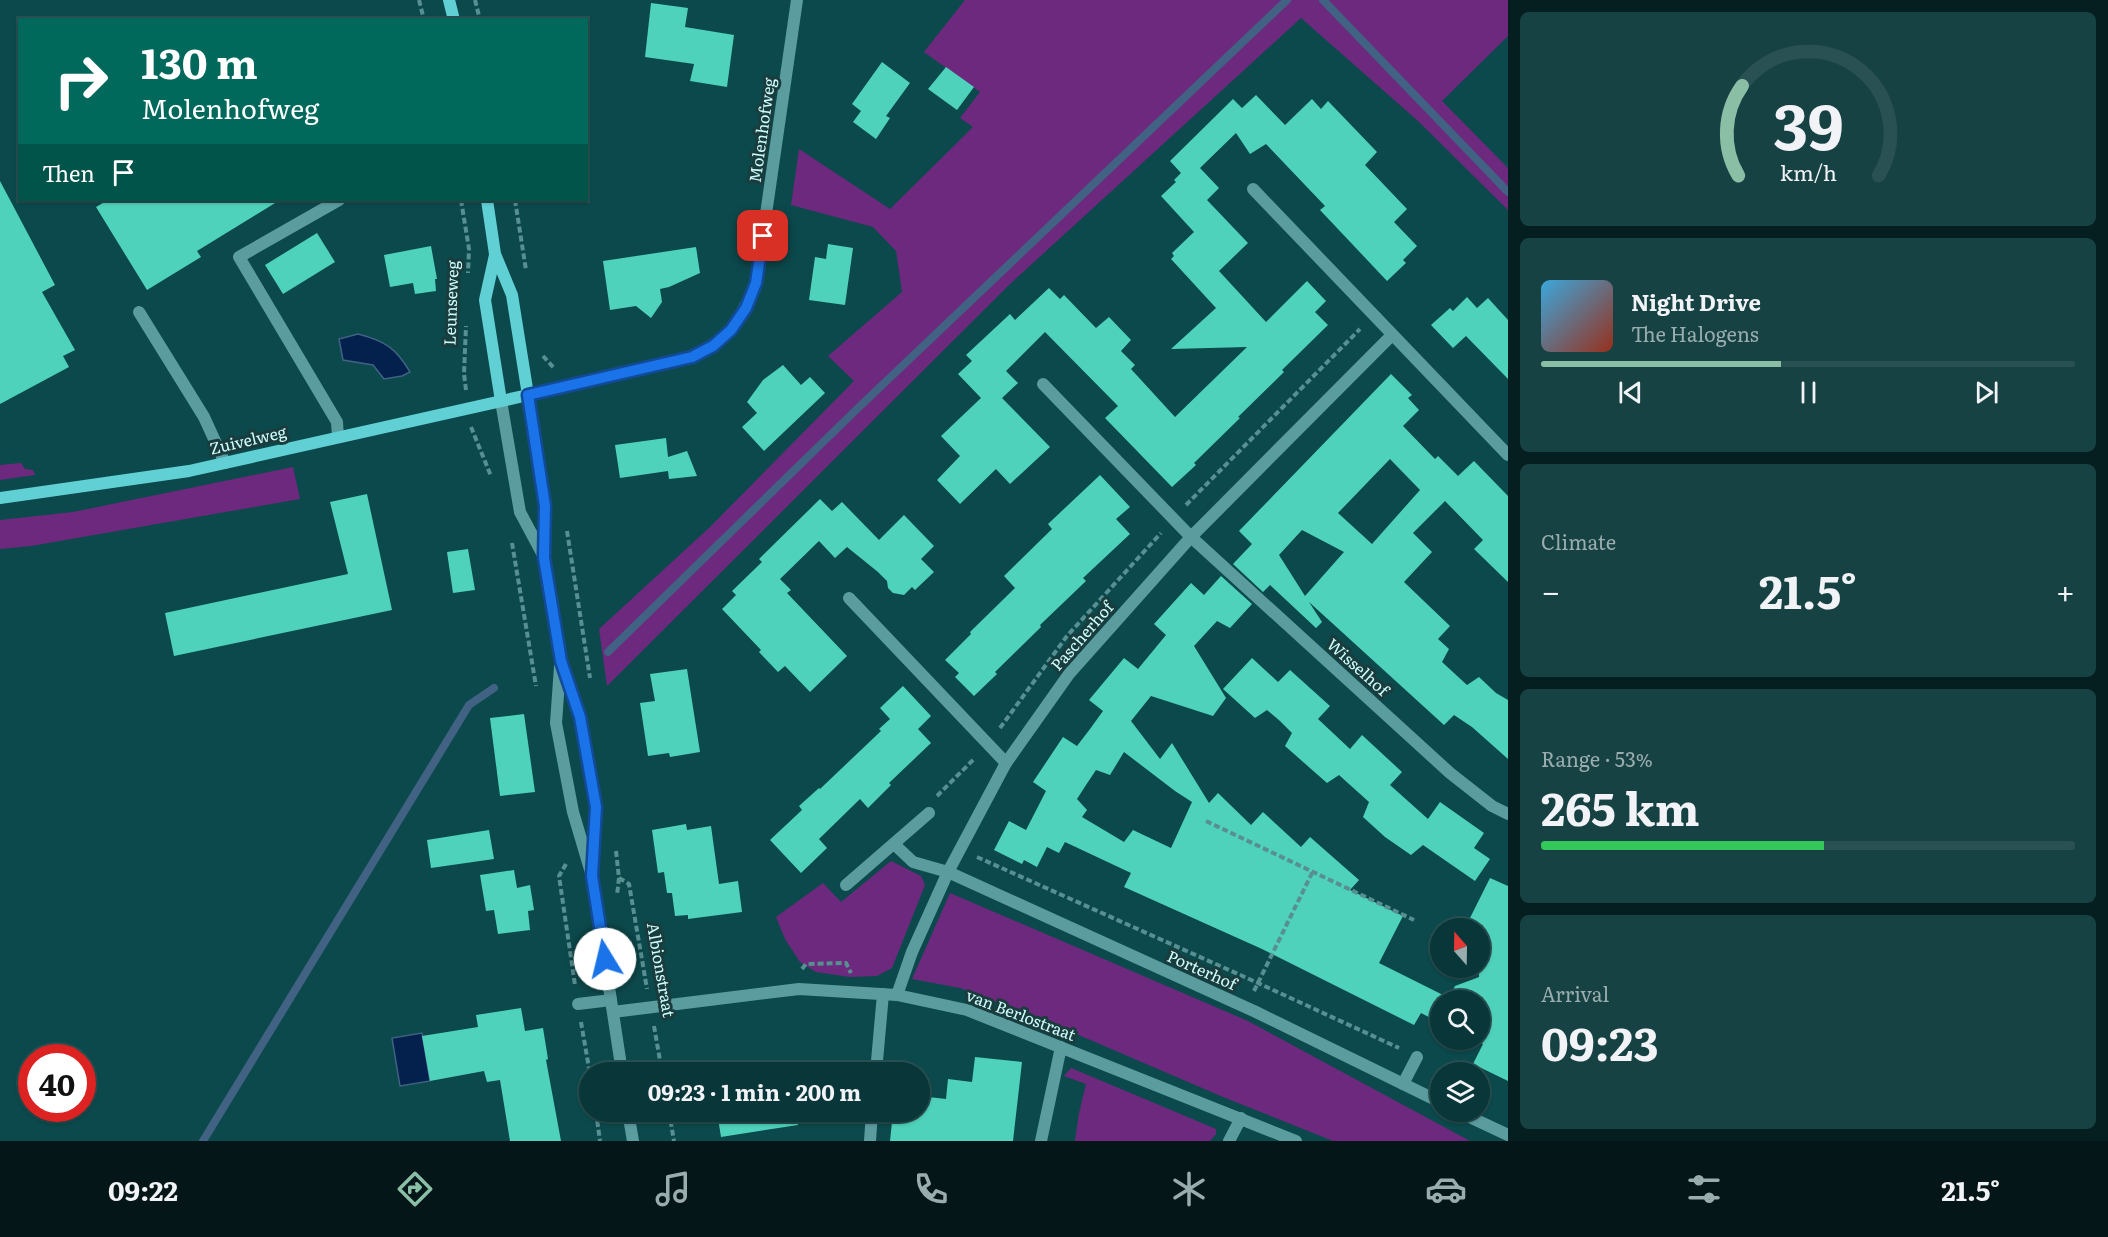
<!DOCTYPE html>
<meta charset="utf-8">
<style>
body{margin:0;font-family:Literata,serif;background:#174244;color:#f1f3f6;height:100vh;display:flex;flex-direction:column;font-size:22px;white-space:nowrap}
*{box-sizing:border-box;margin:0}
p{font-size:20px;color:#99acae}
.icon{flex:none;width:33px;height:33px;fill:none;stroke:currentColor;stroke-width:2;stroke-linecap:round;stroke-linejoin:round}
.map{position:relative;flex:1;overflow:hidden}
.details{display:flex;flex-direction:column;gap:12px;padding:12px;background:#051e1f;width:600px}
.details>*{flex:none}
.top-card{position:absolute;left:18px;top:18px;width:570px;height:183px;border-radius:0px;box-shadow:0 2px 4px #0004,0 0 0 2px #295153;background:#00695c;color:#fff;overflow:hidden}
.needle{width:39px;rotate:340deg}
.buttons{position:absolute;left:1430px;top:918px;display:grid;gap:12px}
.buttons a{display:grid;place-items:center;width:60px;height:60px;border-radius:50%;background:#093739;box-shadow:0 2px 4px #0004,0 0 0 2px #295153;font-size:30px}
.speed{position:absolute;left:18px;top:1044px;display:flex;gap:12px;font-size:30px;font-weight:700;text-align:center}
.speed>*{display:grid;place-content:center;width:78px;height:78px;border-radius:50%;background:#093739;box-shadow:0 2px 4px #0004,0 0 0 2px #295153;line-height:1}
.speed .limit{border:9px solid #d22;background:#fff;color:#111}
.pin{position:absolute;display:grid;place-items:center;width:51px;height:51px;color:#fff;margin:-26px;border-radius:12px;box-shadow:0 3px 9px #0006}
.me{position:absolute;width:66px;margin:-33px;rotate:351deg;stroke-linejoin:round;filter:drop-shadow(0 0 4px #0008)}
.turn{display:flex;align-items:center;gap:21px;height:126px;padding:0 24px;font-size:27px}
.turn .icon{width:78px;height:78px;stroke-width:2.5}
.turn b{display:block;font-size:42px;line-height:51px}
.then{display:flex;align-items:center;height:57px;padding:0 24px;background:#0003;gap:12px;font-size:22px}
.big{font-size:45px;font-weight:700;line-height:1.1}
.details .card{flex:1;display:flex;flex-direction:column;justify-content:center;gap:9px;min-width:0;padding:0 21px;border-radius:9px;background:#174244}
.details .dial{align-items:center;gap:0}
.dial svg{height:156px;overflow:visible;fill:none;stroke:#295153;stroke-width:7;stroke-linecap:round;text-anchor:middle}
.dial text{fill:#f1f3f6;stroke:none}
.song{display:flex;align-items:center;gap:18px}
.cover{width:72px;height:72px;border-radius:9px;background:linear-gradient(135deg,hsl(200 70% 55%),hsl(10 70% 35%))}
.played{height:6px;border-radius:3px;background:linear-gradient(90deg,#8abfa5 45%,#295153 45%)}
.keys{display:flex;justify-content:space-around;direction:ltr}
.heat{display:flex;justify-content:space-between;align-items:center;font-size:33px;direction:ltr}
.charge{height:9px;border-radius:4px;background:linear-gradient(90deg,#34c759 53%,#295153 0)}
.trip{position:absolute;left:579px;top:1062px;width:351px;height:60px;border-radius:30px;background:#093739;box-shadow:0 2px 4px #0004,0 0 0 2px #295153;font-weight:700;line-height:60px;text-align:center}
.menu{display:flex;height:96px;justify-content:space-around;align-items:center;background:#041617;color:#99acae}
.menu .icon{width:42px;height:42px}
.menu .active{color:#8abfa5}
.menu b{font-size:27px;color:#f1f3f6}
main{display:flex;flex:1;min-height:0}
.map>svg:first-child{display:block}
</style>
<main>
<div class="map">
<svg width="1508" height="1141" viewBox="0 0 1508 1141">
<rect width="100%" height="100%" fill="#0c494c"/>
<g fill="#6d297d">
<path d="M965,0h543v36l-66,65 66,67v42l-90,-89 -117,-103 -291,266 -403,402 -8,-57 111,-102 144,-146 -26,-25 74,-64 -6,-41 -23,-24 -82,-22 8,-56 91,60 83,-82 -13,-9 20,-26 -56,-40z"/>
<path d="M21,463l4,6 8,1 2,5 -35,5v-15z"/>
<path d="M293,467l7,32 -269,47 -31,3v-29l73,-8z"/>
<path d="M891,861l30,15 4,9 -33,83 -15,8 -27,1 -34,-5 -16,-10 -15,-23 -9,-22 47,-34 18,19z"/>
<path d="M950,893l298,128 222,120h-137l-110,-44 -170,-73 -93,-36 -48,-9z"/>
<path d="M1071,1068l145,61v5l-6,7h-135l4,-28 7,-29 -22,-8z"/>
</g>
<g fill="#04204d" stroke="#416282" stroke-width="1.5">
<path d="M358,334c27,7 38,14 52,38l-8,4 -18,3 -11,-14 -30,-5 -4,-21z"/>
<path d="M422,1033l8,48 -30,5 -8,-48z"/>
</g>
<g fill="none" stroke-linecap="round" stroke-linejoin="round">
<g stroke="#416282" stroke-width="8">
<path d="M1323,0l185,192"/>
<path d="M608,652l249,-243 430,-409"/>
<path d="M203,1141l266,-436 25,-17"/>
</g>
</g>
<g fill="#4fd2bb" fill-rule="evenodd">
<path d="M651,3l37,5 -3,19 49,8 -7,52 -37,-6 4,-17 -49,-7z"/>
<path d="M882,62l28,21 -24,33 4,2 -14,21 -23,-17 8,-11 -9,-7z"/>
<path d="M946,67l28,20 -17,23 -29,-21z"/>
<path d="M1256,95l29,30 27,-26 9,10 7,-8 49,51 -12,13 42,44 -13,13 23,24 -14,14 3,3 -19,18 -67,-71 5,-4 -59,-62 -16,10 -14,-21 -36,35 19,20 -12,12 41,43 -29,28 47,51 41,-41 19,20 -11,11 13,13 -46,45 2,2 -46,45 2,1 -46,45 2,2 -24,22 -67,-69 13,-12 -73,-74 -39,39 12,12 -16,15 48,49 -40,37 -14,-15 -36,35 -23,-24 23,-24 -19,-20 40,-38 -23,-24 14,-13 -6,-6 44,-41 5,6 34,-32 11,11 4,-4 32,33 13,-11 22,23 -10,11 14,14 -4,4 44,48 72,-70 -76,2 45,-41 -45,-49 3,-3 -2,-3 22,-21 -33,-36 15,-14 -2,-2 7,-7 -11,-12 63,-62 9,9z"/>
<path d="M0,181l55,104 -13,7 33,58 -12,6 6,11 -69,37z"/>
<path d="M108,200h172l-83,51 4,6 -54,33 -51,-83z"/>
<path d="M317,233l18,29 -52,32 -18,-29z"/>
<path d="M828,244l25,4 -8,57 -36,-5 6,-43 11,2z"/>
<path d="M431,246l6,33h-2l1,12 -21,3 -2,-11 -23,4 -6,-32z"/>
<path d="M696,247l4,26 -31,14 -9,2 2,13 -11,16 -15,-12 -26,4 -7,-49z"/>
<path d="M1467,297l10,11 11,-10 20,22v59l-42,-43 -13,12 -22,-23 19,-17 3,3z"/>
<path d="M783,365l18,20 9,-8 15,16 -61,58 -22,-24 15,-14 -10,-11 16,-22z"/>
<path d="M1391,374l21,21 -4,3 11,12 -16,16 32,33 3,-3 20,20 16,-15 34,35v86l-34,-33 9,-9 -38,-39 -32,32 19,19 -28,30 46,44 -12,13 11,10 -7,13 25,23 12,-8 17,16 12,7v59l-36,-32 -18,-12 -10,10 -135,-123 13,20 -6,6 -46,-43 -7,7 -30,-28 19,-20 -13,-13zM1390,459l30,31 -48,54 -34,-31zM1302,530l42,22 -39,44 -26,-41z"/>
<path d="M666,438l2,19 19,-6 10,25 -28,3 -1,-8 -48,7 -5,-33z"/>
<path d="M1100,475l30,32 -14,12 14,15 -47,44 3,3 -46,44 1,2 -46,45 2,2 -23,22 -19,-19 4,-4 -14,-13 26,-26 -1,-2 45,-44 -11,-12 48,-47 -4,-5z"/>
<path d="M367,494l25,116 -218,46 -9,-43 183,-39 -18,-72z"/>
<path d="M820,499l12,12 10,-9 37,38 25,-25 30,31 -13,13 13,13 -19,18 -3,-3 -8,8 -11,-2 -5,-5 -1,-7 -9,-9 -31,-25 -12,11 -16,-17 -39,38 11,11 -4,3 60,63 -37,36 -25,-26 -7,6 -19,-20 2,-2 -39,-41 14,-14 -4,-4 30,-29 -3,-3z"/>
<path d="M468,549l7,41 -22,3 -6,-41z"/>
<path d="M1221,576l31,28 -22,24 -13,-7 -23,25 32,52 -13,18 -62,-20 -20,25 29,38 12,-16 37,60 9,-10 33,32 12,-13 38,35 9,-10 49,43 -9,10 53,26 -24,47 70,35 6,-12 24,-9v-49h-14l25,-50 18,8v195l-35,-17 10,-20 -9,-4h5v-40h-39v23l-19,-10 -7,12 -152,-76 -138,-62 7,-14 -66,-31 -6,11 -12,-6 -10,20 -13,-7 -2,4 -28,-14 15,-29 17,9 20,-39 -13,-9 30,-45 14,9 13,-17 13,-18 -14,-11 35,-42 14,11 28,-34 -12,-11 37,-41 13,12zM1124,752l51,39 17,11 -21,46 -38,-18 -9,12 -42,-25 5,-7 -10,-11 9,-14 10,-15 14,5z"/>
<path d="M1252,658l26,24 12,-12 40,36 -12,13 32,30 12,-14 40,37 -12,13 38,34 12,-17 44,31 -10,15 16,11 -15,22 -52,-36 -12,10 -26,-18 -22,-20 6,-15 -30,-27 -12,8 -42,-37 7,-13 -12,-12 -13,-11 -12,8 -32,-29z"/>
<path d="M687,669l13,83 -30,5 -1,-4 -21,3 -8,-53 15,-2 -5,-27z"/>
<path d="M903,686l28,30 -13,13 13,14 -42,40 2,2 -23,23 -8,-9 -41,40 8,9 -26,25 -31,-33 32,-30 -3,-4 20,-18 1,1 61,-58 -2,-2 11,-10 -10,-11z"/>
<path d="M524,714l11,78 -35,4 -10,-78z"/>
<path d="M686,824l1,6 24,-4 8,58 19,-3 4,31 -54,7v-4l-13,1 -3,-23h-5l-3,-21 -6,1 -6,-43z"/>
<path d="M489,830l5,29 -63,9 -4,-28z"/>
<path d="M514,870l3,18 13,-3 4,25 -6,1 2,19 -32,4 -4,-24 -8,1 -6,-36z"/>
<path d="M521,1008l4,23 18,-3 5,31 -2,1 15,81h-51l-10,-61 -13,2 -3,-11 -54,10 -8,-45 56,-9 -2,-12z"/>
<path d="M975,1057l47,5 -9,79h-123l3,-29h27v-16l26,3 2,-20 24,3z"/>
<path d="M819,1066l36,4v2h-37z"/>
<path d="M717,1112h80l1,13 -77,12z"/>
</g>
<g fill="none" stroke-linecap="round" stroke-linejoin="round">
<g stroke="#588f92" stroke-width="4" stroke-dasharray="6 3" stroke-linecap="butt">
<path d="M419,0l5,20"/>
<path d="M475,0l5,20"/>
<path d="M461,200l8,49 -1,24"/>
<path d="M515,200l11,70"/>
<path d="M543,356l11,12"/>
<path d="M466,390l-2,-16 2,-48"/>
<path d="M471,427l20,49"/>
<path d="M1186,505l174,-176"/>
<path d="M567,531l23,147"/>
<path d="M512,543l24,143"/>
<path d="M1000,728l67,-92 94,-103"/>
<path d="M937,796l37,-37"/>
<path d="M1206,821l208,99"/>
<path d="M616,851l3,27 -2,17"/>
<path d="M977,857l281,126 141,65"/>
<path d="M566,864l-7,12 16,109"/>
<path d="M619,878l10,6 18,105"/>
<path d="M802,969l4,-5 40,-1 5,10"/>
<path d="M1254,991l59,-120"/>
<path d="M581,1022l9,52"/>
<path d="M654,1026l8,46"/>
<path d="M596,1112l4,29"/>
<path d="M669,1112l5,29"/>
</g>
<g stroke="#5b9c9f" stroke-width="12">
<path d="M139,312l65,105 21,46"/>
<path d="M338,437l-1,-15 -98,-165 100,-57"/>
<path d="M578,1004l33,-4"/>
<path d="M876,1072l7,-78"/>
<path d="M1403,1084l14,-27"/>
<path d="M870,1141l2,-29"/>
</g>
<g stroke="#5b9c9f" stroke-width="12">
<path d="M1253,189l255,266"/>
<path d="M1043,384l148,153 259,236 42,33 16,8"/>
<path d="M528,395l164,-38c39,-20 47,-35 64,-74l41,-283"/>
<path d="M849,598l157,165"/>
<path d="M894,844l19,18 35,10 308,140 184,90"/>
<path d="M846,885l83,-72"/>
<path d="M897,995l15,-43 36,-80 58,-109 63,-89 122,-137 201,-202"/>
<path d="M613,1012l186,-23 98,6 70,15 329,131"/>
<path d="M1459,1112l49,23"/>
<path d="M1041,1141l20,-94"/>
<path d="M1229,1141l12,-23"/>
</g>
<g stroke="#5b9c9f" stroke-width="12">
<path d="M528,395l17,111 -1,52 17,103 19,56 16,90 -4,69"/>
<path d="M501,401l19,111 24,45"/>
<path d="M560,667l-4,56 17,89 19,64 30,196"/>
<path d="M628,1112l5,29"/>
</g>
<g stroke="#61d0d5" stroke-width="12">
<path d="M449,0l5,20"/>
<path d="M495,255l-10,45 16,101"/>
<path d="M0,498l189,-27 339,-76 -16,-100 -17,-41 -8,-54"/>
</g>
</g>
<g fill="none" stroke-linecap="round" stroke-linejoin="round">
<g stroke="#114b97" stroke-width="15">
<path id="route" d="M605,959l-13,-83 4,-69 -16,-90 -19,-56 -17,-103 1,-52 -17,-111 164,-38 21,-11 18,-16 15,-22 10,-25 7,-47"/>
</g>
<use href="#route" stroke="#1a73e8" stroke-width="10"/>
</g>
<g text-anchor="middle" stroke-width="6" stroke-linejoin="round" paint-order="stroke">
<g font-size="16" fill="#cefdff" stroke="#1b3c3d">
<text transform="translate(762 130) rotate(-82)" y="6">Molenhofweg</text>
<text transform="translate(451 303) rotate(-88)" y="6">Leunseweg</text>
<text transform="translate(248 440) rotate(-13)" y="6">Zuivelweg</text>
<text transform="translate(1082 636) rotate(-49)" y="6">Pascherhof</text>
<text transform="translate(1358 667) rotate(42)" y="6">Wisselhof</text>
<text transform="translate(661 970) rotate(80)" y="6">Albionstraat</text>
<text transform="translate(1202 970) rotate(24)" y="6">Porterhof</text>
<text transform="translate(1021 1015) rotate(21)" y="6">van Berlostraat</text>
</g>
</g>
</svg>
<div class="buttons">
<a><svg class="needle" viewBox="-14 -14 28 28"><path d="M0-13l5 13h-10z" fill="#e53935"/><path d="M0 13l5-13h-10z" fill="#99acae"/></svg></a>
<a><svg class="icon" aria-label="search" viewBox="0 0 24 24"><circle cx="10" cy="10" r="6"/><path d="M15 15l6 6"/></svg></a>
<a><svg class="icon" aria-label="layers" viewBox="0 0 24 24"><path d="M12 4l9 5-9 5-9-5zM3 14l9 5 9-5"/></svg></a>
</div>
<div class="speed"><div class="limit">40</div></div>
<div class="pin" style="left:763px;top:236px;background:#d93025"><svg class="icon" aria-label="arrive" viewBox="0 0 24 24"><path d="M6 21V4h12l-3 4 3 4H6"/></svg></div>
<svg class="me" style="left:605px;top:959px" viewBox="-20 -20 40 40"><circle r="19" fill="#fff"/><path d="M0-13L10 11 0 6-10 11z" fill="#1a73e8"/></svg>
<div class="trip">09:23 · 1 min · 200 m</div>
<div class="top-card">
<div class="turn"><svg class="icon" aria-label="right" viewBox="0 0 24 24"><path d="M7 20v-9h11M14 6l5 5-5 5"/></svg><div><b>130 m</b>Molenhofweg</div></div>
<div class="then">Then<svg class="icon" aria-label="arrive" viewBox="0 0 24 24"><path d="M6 21V4h12l-3 4 3 4H6"/></svg></div>
</div>
</div>
<section class="details">
<div class="card dial"><svg viewBox="0 0 100 80">
<path d="M14 69A42 42 0 1 1 86 69"/>
<path d="M14 69A42 42 0 0 1 16 23" stroke="#8abfa5"/>
<text x="50" y="56" font-size="32" font-weight="700">39</text>
<text x="50" y="72" font-size="11">km/h</text>
</svg></div>
<div class="card">
<div class="song"><i class="cover"></i><div><b>Night Drive</b><p>The Halogens</p></div></div>
<div class="played"></div>
<div class="keys"><svg class="icon" aria-label="previous" viewBox="0 0 24 24"><path d="M18 5L8 12l10 7zM5 5v14"/></svg><svg class="icon" aria-label="pause" viewBox="0 0 24 24"><path d="M8 5v14M16 5v14"/></svg><svg class="icon" aria-label="next" viewBox="0 0 24 24"><path d="M6 5l10 7-10 7zM19 5v14"/></svg></div>
</div>
<div class="card"><p>Climate</p>
<div class="heat"><a>−</a><b class="big">21.5°</b><a>+</a></div>
</div>
<div class="card"><p>Range · 53%</p><b class="big">265 km</b><div class="charge"></div></div>
<div class="card"><p>Arrival</p><b class="big">09:23</b></div>
</section>
</main>
<nav class="menu">
<b>09:22</b>
<svg class="icon active" aria-label="directions" viewBox="0 0 24 24"><path d="M12 3l9 9-9 9-9-9zM9 14v-3h6M13 9l2 2-2 2"/></svg>
<svg class="icon" aria-label="music" viewBox="0 0 24 24"><path d="M9 18V5l10-2v13"/><circle cx="6" cy="18" r="3"/><circle cx="16" cy="16" r="3"/></svg>
<svg class="icon" aria-label="phone" viewBox="0 0 24 24"><path d="M5 4h4l2 5-3 2q2 4 5 5l2-3 5 2v4C11 20 4 13 5 4z"/></svg>
<svg class="icon" aria-label="climate" viewBox="0 0 24 24"><path d="M12 3v18M4 7l16 10M4 17L20 7"/></svg>
<svg class="icon" aria-label="car" viewBox="0 0 24 24"><path d="M5 17H2v-5l4-1 3-4h7l3 4 3 1v5h-3M9 17h6M6 11h13"/><circle cx="7" cy="17" r="2"/><circle cx="17" cy="17" r="2"/></svg>
<svg class="icon" aria-label="filters" viewBox="0 0 24 24"><path d="M4 7h16M4 17h16"/><circle cx="9" cy="7" r="2"/><circle cx="15" cy="17" r="2"/></svg>
<b>21.5°</b>
</nav>
